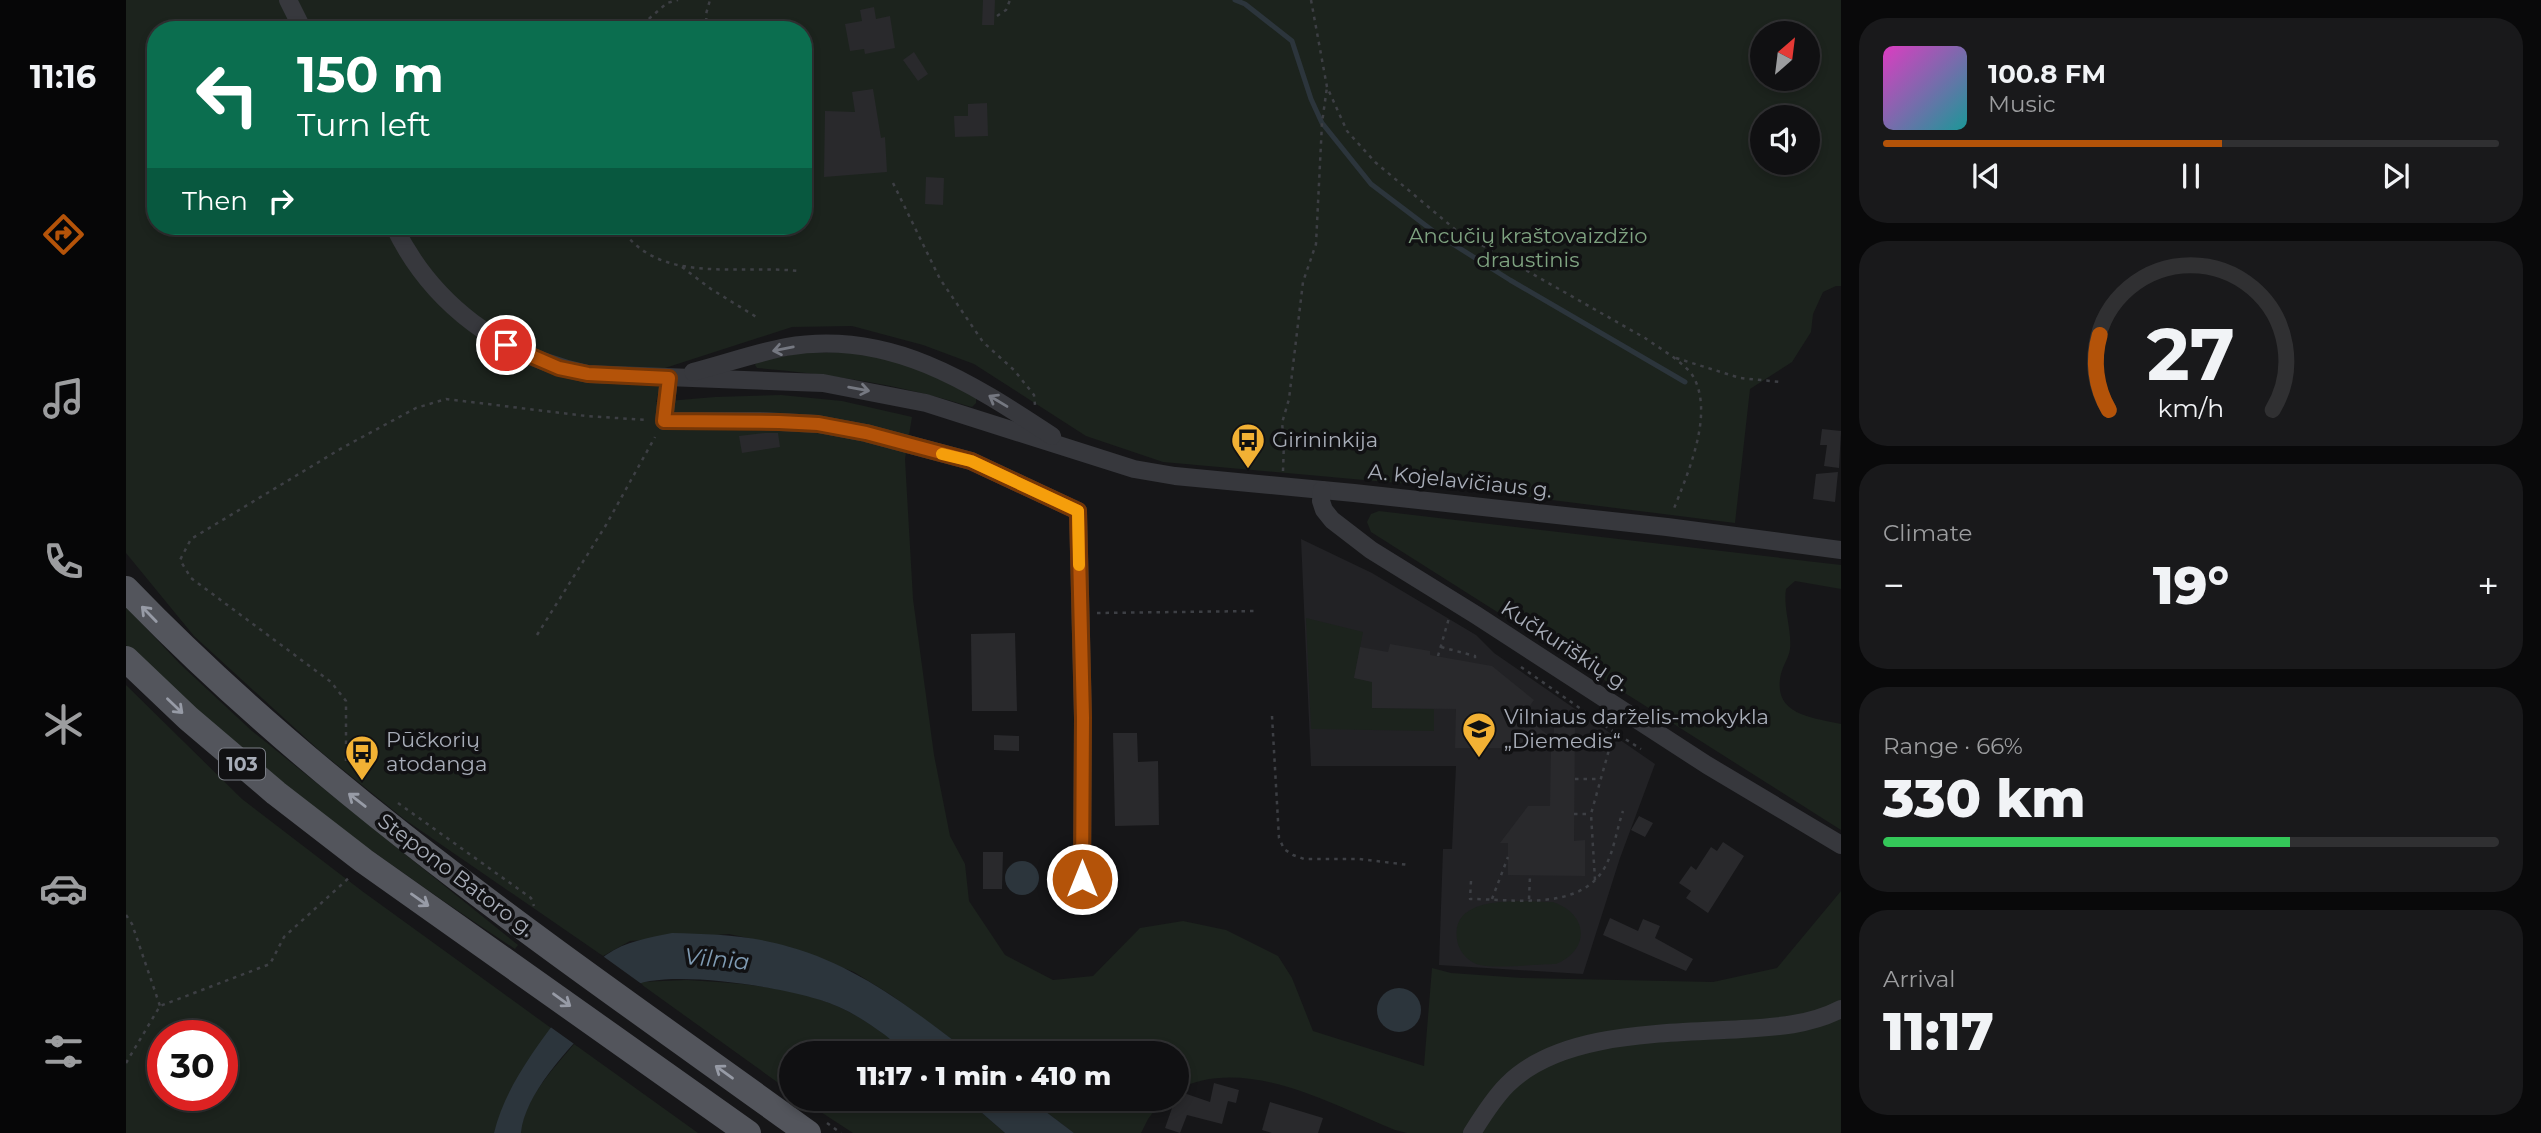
<!DOCTYPE html>
<meta charset="utf-8">
<style>
body{margin:0;font-family:Montserrat,sans-serif;background:#19191b;color:#f1f3f6;height:100vh;display:flex;flex-direction:column;font-size:26px;white-space:nowrap}
*{box-sizing:border-box;margin:0}
p{font-size:23px;color:#9c9d9f}
.icon{flex:none;width:38px;height:38px;fill:none;stroke:currentColor;stroke-width:2;stroke-linecap:round;stroke-linejoin:round}
.map{position:relative;flex:1;overflow:hidden}
.drawer{display:flex;flex-direction:column;gap:18px;padding:18px;background:#09090a;width:700px}
.drawer>*{flex:none}
.top-card{position:absolute;left:21px;top:21px;width:665px;height:214px;border-radius:28px;box-shadow:0 4px 10px #0003,0 0 0 2px #303032;background:#0b6e4f;color:#fff;overflow:hidden}
.needle{width:46px;rotate:28deg}
.tools{position:absolute;left:1624px;top:21px;display:grid;gap:14px}
.tools a{display:grid;place-items:center;width:70px;height:70px;border-radius:50%;background:#101012;box-shadow:0 4px 10px #0003,0 0 0 2px #303032;font-size:35px}
.speed{position:absolute;left:21px;top:1020px;display:flex;gap:14px;font-size:35px;font-weight:700;text-align:center}
.speed>*{display:grid;place-content:center;width:91px;height:91px;border-radius:50%;background:#101012;box-shadow:0 4px 10px #0003,0 0 0 2px #303032;line-height:1}
.speed .limit{border:10px solid #d22;background:#fff;color:#111}
.pin{position:absolute;display:grid;place-items:center;width:60px;height:60px;color:#fff;margin:-30px;border:4px solid #fff;border-radius:50%;box-shadow:0 2px 7px #0007}
.me{position:absolute;width:77px;margin:-38px;rotate:0deg;stroke-linejoin:round;filter:drop-shadow(0 0 5px #0008)}
.turn{display:flex;align-items:center;gap:24px;height:147px;padding:0 35px;font-size:32px}
.turn .icon{width:91px;height:91px;stroke-width:2.5}
.turn b{display:block;font-size:49px;line-height:60px}
.then{display:flex;align-items:center;height:66px;padding:0 35px;background:#0003;gap:14px;font-size:26px}
.big{font-size:52px;font-weight:800;line-height:1.1}
.drawer .card{flex:1;display:flex;flex-direction:column;justify-content:center;gap:10px;min-width:0;padding:0 24px;border-radius:28px;background:#19191b}
.drawer .dial{align-items:center;gap:0}
.dial svg{height:182px;overflow:visible;fill:none;stroke:#303032;stroke-width:7;stroke-linecap:round;text-anchor:middle}
.dial text{fill:#f1f3f6;stroke:none}
.song{display:flex;align-items:center;gap:21px}
.cover{width:84px;height:84px;border-radius:10px;background:linear-gradient(135deg,hsl(310 70% 55%),hsl(180 70% 35%))}
.played{height:7px;border-radius:4px;background:linear-gradient(90deg,#b45309 55%,#303032 55%)}
.keys{display:flex;justify-content:space-around;direction:ltr}
.heat{display:flex;justify-content:space-between;align-items:center;font-size:38px;direction:ltr}
.charge{height:10px;border-radius:5px;background:linear-gradient(90deg,#34c759 66%,#303032 0)}
.trip{position:absolute;left:653px;top:1041px;width:410px;height:70px;border-radius:35px;background:#101012;box-shadow:0 4px 10px #0003,0 0 0 2px #303032;font-weight:800;line-height:70px;text-align:center}
main{display:flex;flex:1;min-height:0}
.tab-bar{display:flex;flex-direction:column;width:126px;justify-content:space-around;align-items:center;background:#060607;color:#9c9d9f}
.tab-bar .icon{width:49px;height:49px}
.tab-bar .active{color:#b45309}
.tab-bar b{font-size:32px;color:#f1f3f6}
.map>svg:first-child{display:block}
</style>
<main>
<nav class="tab-bar">
<b>11:16</b>
<svg class="icon active" aria-label="directions" viewBox="0 0 24 24"><path d="M12 3l9 9-9 9-9-9zM9 14v-3h6M13 9l2 2-2 2"/></svg>
<svg class="icon" aria-label="music" viewBox="0 0 24 24"><path d="M9 18V5l10-2v13"/><circle cx="6" cy="18" r="3"/><circle cx="16" cy="16" r="3"/></svg>
<svg class="icon" aria-label="phone" viewBox="0 0 24 24"><path d="M5 4h4l2 5-3 2q2 4 5 5l2-3 5 2v4C11 20 4 13 5 4z"/></svg>
<svg class="icon" aria-label="climate" viewBox="0 0 24 24"><path d="M12 3v18M4 7l16 10M4 17L20 7"/></svg>
<svg class="icon" aria-label="car" viewBox="0 0 24 24"><path d="M5 17H2v-5l4-1 3-4h7l3 4 3 1v5h-3M9 17h6M6 11h13"/><circle cx="7" cy="17" r="2"/><circle cx="17" cy="17" r="2"/></svg>
<svg class="icon" aria-label="filters" viewBox="0 0 24 24"><path d="M4 7h16M4 17h16"/><circle cx="9" cy="7" r="2"/><circle cx="15" cy="17" r="2"/></svg>
</nav>
<div class="map">
<svg width="1715" height="1133" viewBox="0 0 1715 1133">
<rect width="100%" height="100%" fill="#161618"/>
<path fill="#222225" d="M1175,539l71,34 104,62 18,18 161,111 -35,94 -37,116 -144,-9 4,-116h9l4,-83h-145z"/>
<g fill="#1c231d" fill-rule="evenodd">
<path d="M0,0h1715v286h-5l-13,6 -10,22 -2,18 -19,30 -42,27 -15,134 -271,-34 -301,-27 -77,-26 -112,-72 -51,-19 -71,-19 -60,1 -127,41 -9,34 59,-5 66,-2 61,6 70,16 -7,42 8,140 21,156 16,81 15,28 4,37 36,54 48,25 40,-4 47,-48 43,-7 43,9 52,26 14,22 21,53 111,35 8,-98 19,5 71,5 191,4 64,-14 64,-77v242h-434l-12,-3c-65,-26 -150,-76 -219,-40v-36l-206,-1 -79,-58 -37,-23 -64,-25 -61,-13 -99,7 -27,15 -199,-137 -83,-67 -127,-116 -68,-83zM30,30h647v196h-647zM1636,33h46v46h-46zM1636,117h46v46h-46z"/>
<path d="M719,352l39,6 35,10 57,30v5l-4,4 -4,-1c-69,-22 -139,-32 -211,-38l-2,-3 3,-4 43,-8z"/>
<path d="M1253,511l462,54v24l-46,-8 -9,8c-3,20 6,40 4,60 -1,9 -9,19 -10,30 -5,37 35,39 61,45v106l-470,-298 -4,-10 4,-8z"/>
<path d="M0,607l54,57 72,67 266,214 -3,4c-137,-91 -273,-187 -389,-304z"/>
<path d="M1180,618l57,14 -9,46 18,4v26l62,1v22l-123,-2z"/>
<path d="M0,685l116,114 120,92 189,137 -34,52 -23,53h-368zM37,1036h59v60h-59z"/>
<path d="M1427,902c35,12 38,47 3,62 -19,0 -59,5 -76,1 -10,-2 -19,-11 -22,-21 -13,-52 65,-42 95,-42z"/>
<path d="M561,980c49,3 104,6 150,26 26,11 51,31 73,47l-119,1v38l-153,-110z"/>
<path d="M448,1044l124,89h-177c3,-35 32,-63 53,-89z"/>
<path d="M675,1099h165l39,34h-152z"/>
<path d="M903,1099h134l-15,20 -7,14h-67z"/>
</g>
<g fill="#2c353c">
<circle cx="896" cy="878" r="17"/>
<path d="M546,933c40,1 79,2 118,14 68,19 125,64 180,106 -14,0 -46,4 -59,0 -9,-2 -19,-13 -26,-18 -14,-10 -30,-21 -46,-28 -37,-18 -176,-41 -210,-19 -35,35 -103,95 -108,145h-27c13,-54 54,-100 85,-144 8,-11 16,-27 27,-34 20,-14 42,-17 66,-22z"/>
<circle cx="1273" cy="1010" r="22"/>
<path d="M840,1099h63l45,34h-69z"/>
</g>
<path fill="#161618" d="M474,954l43,31 -12,6 -54,55 -28,-20z"/>
<g fill="none" stroke-linecap="round" stroke-linejoin="round">
<path stroke="#2c353c" stroke-width="5" d="M1109,0l10,4 47,37 19,58 11,24 49,61 66,50 73,46 175,102"/>
</g>
<g fill="#29292c">
<path d="M857,0h12l-1,25h-12z"/>
<path d="M748,7l2,12 14,-3 5,32 -30,6 -1,-5 -14,2 -5,-27 17,-3 -2,-11z"/>
<path d="M788,52l14,22 -10,7 -15,-21z"/>
<path d="M747,89l8,49 4,-1 2,35 -63,5 1,-66 30,1 -3,-20z"/>
<path d="M861,103l1,33 -33,1 -1,-21h14v-12z"/>
<path d="M800,177l18,1 -1,27 -18,-1z"/>
<path d="M1696,429l19,2 -2,37 -15,-2 3,-21h-7z"/>
<path d="M639,433h13l2,14 -38,6 -3,-17z"/>
<path d="M1712,472l-3,30 -22,-3 3,-25z"/>
<path d="M889,633l2,78h-45l-1,-77z"/>
<path d="M1264,644l40,7v4l62,11 42,34 -11,15 31,25v-15h21l-1,116 11,-1v36l-77,-1v-32h-8l28,-37h22l1,-58h-96l1,-39 -84,-1v-26l-18,-4 6,-31 28,5z"/>
<path d="M987,733h24l1,29 20,-1 1,64 -44,1z"/>
<path d="M868,735l25,1v15l-25,-1z"/>
<path d="M1513,816l14,7 -8,14 -14,-7z"/>
<path d="M1597,842l21,14 -36,57 -22,-15 5,-7 -12,-8 12,-17 5,4 15,-23 6,4z"/>
<path d="M857,852h20l-1,37h-19z"/>
<path d="M1484,918l28,13 5,-12 17,7 -5,12 38,21 -7,12 -83,-36z"/>
<path d="M1088,1083l25,7 -3,13 -8,-2 -6,23 -35,-9 -7,18 -15,-5 13,-37 32,11z"/>
<path d="M1144,1102l53,16 -5,15h-46l-10,-3z"/>
</g>
<g fill="none" stroke-linecap="round" stroke-linejoin="round">
<g stroke="#3d3f44" stroke-width="2.5" stroke-dasharray="3.5 5" stroke-linecap="butt">
<path d="M1185,0l16,87 20,44 28,31 82,69 188,107c14,10 44,27 50,42 18,38 -8,95 -22,131"/>
<path d="M871,16l9,-6 4,-10"/>
<path d="M510,30l31,-27 11,-3"/>
<path d="M581,30l-1,-16 4,-14"/>
<path d="M767,183l47,96 43,63 31,28 20,25 1,10"/>
<path d="M494,226c37,60 118,38 178,45"/>
<path d="M556,267l29,22 47,29"/>
<path d="M1550,358l64,20 41,4"/>
<path d="M1157,471l1,-29 -2,-19 7,-24 14,-117 13,-38 6,-121 5,-36"/>
<path d="M971,613l159,-2"/>
<path d="M411,635l69,-110 49,-88"/>
<path d="M1315,647l34,9v7"/>
<path d="M1312,656l11,-38"/>
<path d="M1395,667l93,65 27,17"/>
<path d="M1146,716l7,122 5,11 9,6 11,4h55l50,6"/>
<path d="M220,761v-60l-15,-19 -140,-104 -11,-18 11,-21 151,-91 74,-40 30,-9 140,17 61,4"/>
<path d="M1449,779h25"/>
<path d="M272,803l133,95 3,8"/>
<path d="M1448,814h17"/>
<path d="M1469,880l-4,-66 23,-82"/>
<path d="M1345,881l-1,18c43,0 110,13 135,-32 9,-16 12,-39 18,-56"/>
<path d="M1366,899l16,-42"/>
<path d="M1403,899l1,-23"/>
<path d="M0,915l6,9 28,82"/>
<path d="M0,1063l34,-57 110,-42 14,-27 67,-61"/>
<path d="M701,1123l14,10"/>
</g>
<g stroke="#37383d" stroke-width="18">
<path d="M162,0l15,30"/>
<path d="M268,226c37,78 109,131 194,148l235,9 103,20 208,66 41,7 179,17 313,34 174,23"/>
<path d="M567,372c31,-8 62,-19 93,-25 103,-18 184,35 266,89"/>
<path d="M543,378l-5,43h96l58,3 48,9 105,28 107,50 5,207 -1,161"/>
<path d="M1196,490l-1,11 3,9 8,10 39,30 105,65 231,150 134,80"/>
<path d="M1346,1133c10,-16 21,-34 35,-48 54,-55 163,-51 235,-56 34,-2 68,-4 99,-20"/>
</g>
<g stroke="#53555c" stroke-width="26">
<path d="M0,589c202,210 447,374 682,544"/>
<path d="M0,659l62,59 88,75 88,68 384,272"/>
</g>
</g>
<defs><path id="oneway-shaft" d="M-6 0H5M1.5-3L5.5 0L1.5 3" fill="none" stroke-width="1.6" stroke-linecap="round" stroke-linejoin="round" transform="scale(1.75)"/></defs>
<g stroke="#757881">
<use href="#oneway-shaft" transform="translate(657 349) rotate(169)"/>
<use href="#oneway-shaft" transform="translate(733 389) rotate(10)"/>
<use href="#oneway-shaft" transform="translate(872 401) rotate(-149)"/>
</g>
<g stroke="#979ba6">
<use href="#oneway-shaft" transform="translate(23 614) rotate(-134)"/>
<use href="#oneway-shaft" transform="translate(49 706) rotate(44)"/>
<use href="#oneway-shaft" transform="translate(231 800) rotate(-142)"/>
<use href="#oneway-shaft" transform="translate(294 900) rotate(35)"/>
<use href="#oneway-shaft" transform="translate(436 1000) rotate(36)"/>
<use href="#oneway-shaft" transform="translate(598 1072) rotate(-144)"/>
</g>
<g fill="none" stroke-linecap="round" stroke-linejoin="round">
<g stroke="#753606" stroke-width="18">
<path id="route" d="M380,345l53,23 29,6 81,4 -5,43 115,1 39,2 48,9 105,28 107,50 5,207 -1,161"/>
</g>
<use href="#route" stroke="#b45309" stroke-width="12"/>
<path stroke="#f59e0b" stroke-width="12" d="M816,454l29,7 107,50 1,54"/>
</g>
<defs>
<g id="bus-pin" transform="scale(1.75)"><path d="M0 17L-7.5 6A9.5 9.5 0 1 1 7.5 6Z" fill="#f2b134" stroke="#111113"/><path d="M-5-6H5V4H4V6H2V4H-2V6H-4V4H-5ZM-3.5-4V0h7V-4ZM-3.5 1.2v1.5H-2V1.2ZM2 1.2v1.5H3.5V1.2Z" fill="#111"/></g>
<g id="school-pin" transform="scale(1.75)"><path d="M0 17L-7.5 6A9.5 9.5 0 1 1 7.5 6Z" fill="#f2b134" stroke="#111113"/><path d="M0-5L7-2L0 1L-7-2ZM-4 1L0 2.5L4 1V4Q0 6-4 4Z" fill="#111"/></g>
</defs>
<g fill-rule="evenodd">
<use href="#bus-pin" x="1122" y="440"/>
<use href="#school-pin" x="1353" y="729"/>
<use href="#bus-pin" x="236" y="752"/>
</g>
<g text-anchor="middle" stroke-width="7" stroke-linejoin="round" paint-order="stroke">
<rect fill="#111113" stroke="#7b7e86" stroke-width="2" x="93" y="748.5" width="46" height="31" rx="5"/>
<g font-size="19" font-weight="bold" fill="#a8adb8">
<text x="116" y="771">103</text>
</g>
<g font-size="21" fill="#7fa381" stroke="#111113">
<text x="1402" y="243">Ancučių kraštovaizdžio<tspan x="1402" dy="24">draustinis</tspan></text>
</g>
<g font-size="21" fill="#a8adb8" stroke="#111113" text-anchor="start">
<text x="1146" y="447">Girininkija</text>
<text x="1378" y="724">Vilniaus darželis-mokykla<tspan x="1378" dy="24">„Diemedis“</tspan></text>
<text x="260" y="747">Pūčkorių<tspan x="260" dy="24">atodanga</tspan></text>
</g>
<g font-size="21" fill="#a8adb8" stroke="#111113">
<text transform="translate(1334 481) rotate(6)" y="7">A. Kojelavičiaus g.</text>
<text transform="translate(1439 646) rotate(33)" y="7">Kučkuriškių g.</text>
<text transform="translate(330 875) rotate(37)" y="7">Stepono Batoro g.</text>
</g>
<g font-size="23" font-style="italic" fill="#7f9bb3" stroke="#111113">
<text transform="translate(591 959) rotate(5)" y="8">Vilnia</text>
</g>
</g>
</svg>
<div class="tools">
<a><svg class="needle" viewBox="-14 -14 28 28"><path d="M0-13l5 13h-10z" fill="#e53935"/><path d="M0 13l5-13h-10z" fill="#9c9d9f"/></svg></a>
<a><svg class="icon" aria-label="sound" viewBox="0 0 24 24"><path d="M4 9h4l5-4v14l-5-4H4zM17 9q2 3 0 6"/></svg></a>
</div>
<div class="speed"><div class="limit">30</div></div>
<div class="pin" style="left:380px;top:345px;background:#d93025"><svg class="icon" aria-label="arrive" viewBox="0 0 24 24"><path d="M6 21V4h12l-3 4 3 4H6"/></svg></div>
<svg class="me" style="left:956px;top:879px" viewBox="-20 -20 40 40"><circle r="17" fill="#b45309" stroke="#fff" stroke-width="3"/><path d="M0-11L8 9 0 5-8 9z" fill="#fff"/></svg>
<div class="trip">11:17 · 1 min · 410 m</div>
<div class="top-card">
<div class="turn"><svg class="icon" aria-label="left" viewBox="0 0 24 24"><path d="M17 20v-9H6M10 6l-5 5 5 5"/></svg><div><b>150 m</b>Turn left</div></div>
<div class="then">Then<svg class="icon" aria-label="right" viewBox="0 0 24 24"><path d="M7 20v-9h11M14 6l5 5-5 5"/></svg></div>
</div>
</div>
<section class="drawer">
<div class="card">
<div class="song"><i class="cover"></i><div><b>100.8 FM</b><p>Music</p></div></div>
<div class="played"></div>
<div class="keys"><svg class="icon" aria-label="previous" viewBox="0 0 24 24"><path d="M18 5L8 12l10 7zM5 5v14"/></svg><svg class="icon" aria-label="pause" viewBox="0 0 24 24"><path d="M8 5v14M16 5v14"/></svg><svg class="icon" aria-label="next" viewBox="0 0 24 24"><path d="M6 5l10 7-10 7zM19 5v14"/></svg></div>
</div>
<div class="card dial"><svg viewBox="0 0 100 80">
<path d="M14 69A42 42 0 1 1 86 69"/>
<path d="M14 69A42 42 0 0 1 10 36" stroke="#b45309"/>
<text x="50" y="56" font-size="32" font-weight="700">27</text>
<text x="50" y="72" font-size="11">km/h</text>
</svg></div>
<div class="card"><p>Climate</p>
<div class="heat"><a>−</a><b class="big">19°</b><a>+</a></div>
</div>
<div class="card"><p>Range · 66%</p><b class="big">330 km</b><div class="charge"></div></div>
<div class="card"><p>Arrival</p><b class="big">11:17</b></div>
</section>
</main>
